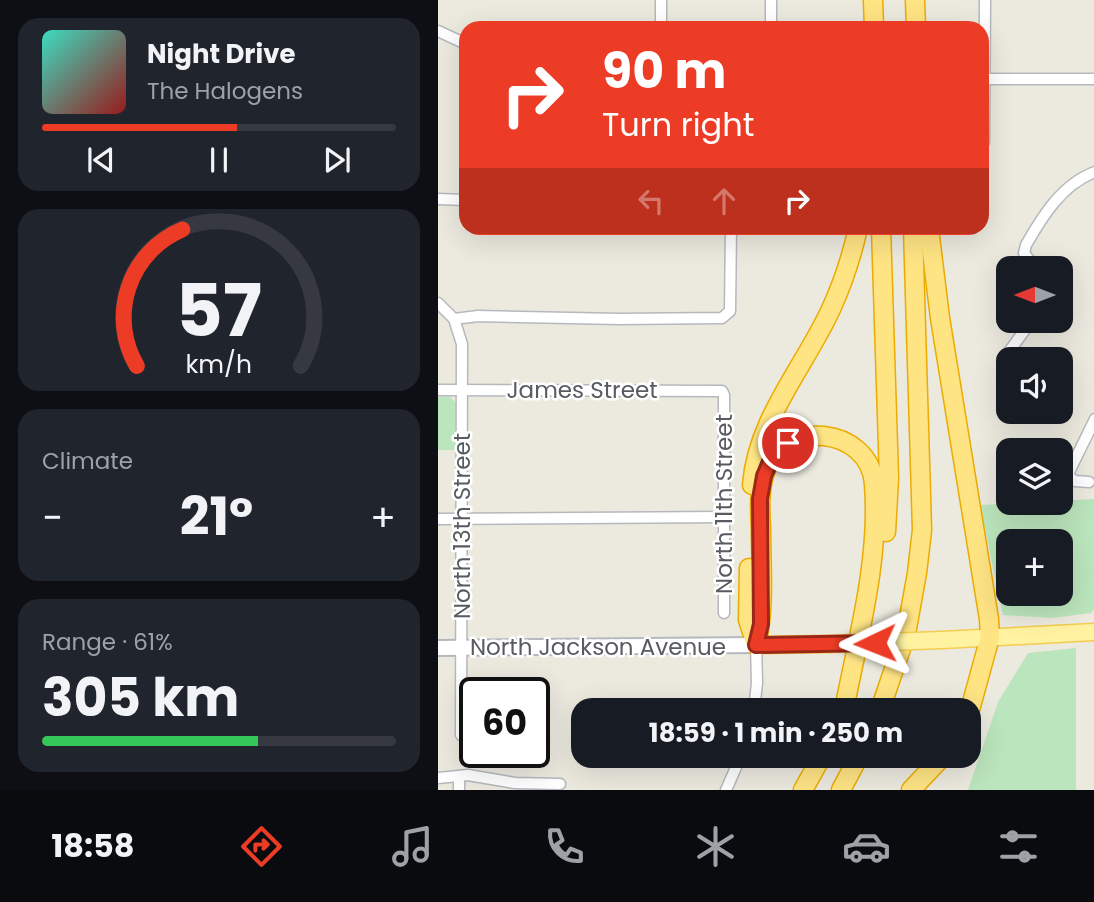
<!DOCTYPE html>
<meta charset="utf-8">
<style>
body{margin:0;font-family:Poppins,sans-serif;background:#20242c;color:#f1f3f6;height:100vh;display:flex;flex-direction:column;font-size:26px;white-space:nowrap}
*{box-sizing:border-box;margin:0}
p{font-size:23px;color:#9ea1a6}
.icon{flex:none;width:38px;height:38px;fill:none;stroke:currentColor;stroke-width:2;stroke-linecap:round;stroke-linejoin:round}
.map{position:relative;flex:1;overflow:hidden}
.sheet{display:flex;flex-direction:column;gap:18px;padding:18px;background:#0d0f14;width:438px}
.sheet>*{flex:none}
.banner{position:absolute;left:21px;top:21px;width:530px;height:214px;border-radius:21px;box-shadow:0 7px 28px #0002;background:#ed3c25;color:#fff;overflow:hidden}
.needle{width:46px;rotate:270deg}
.controls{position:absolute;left:558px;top:256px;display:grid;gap:14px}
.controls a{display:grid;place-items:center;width:77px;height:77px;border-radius:14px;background:#171b24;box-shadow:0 7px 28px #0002;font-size:35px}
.speed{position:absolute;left:21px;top:677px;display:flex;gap:14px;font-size:35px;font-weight:700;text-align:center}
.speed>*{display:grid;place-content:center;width:91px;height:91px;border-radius:50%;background:#171b24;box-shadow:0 7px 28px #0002;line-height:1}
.speed .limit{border:4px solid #111;border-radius:10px;background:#fff;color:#111}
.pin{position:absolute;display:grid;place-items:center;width:60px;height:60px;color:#fff;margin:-30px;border:4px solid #fff;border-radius:50%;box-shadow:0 2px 7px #0007}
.me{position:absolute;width:77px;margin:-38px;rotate:268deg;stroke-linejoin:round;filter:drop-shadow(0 0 5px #0008)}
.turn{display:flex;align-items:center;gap:24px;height:147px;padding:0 28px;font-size:32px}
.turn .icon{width:91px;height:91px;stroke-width:2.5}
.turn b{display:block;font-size:49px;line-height:60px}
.lanes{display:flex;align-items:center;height:66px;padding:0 28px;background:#0003;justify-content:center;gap:35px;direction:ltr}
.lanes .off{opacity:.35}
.big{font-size:52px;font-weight:700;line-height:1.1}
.sheet .card{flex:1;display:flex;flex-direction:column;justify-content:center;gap:10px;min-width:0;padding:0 24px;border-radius:21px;background:#20242c}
.sheet .dial{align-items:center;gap:0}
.dial svg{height:182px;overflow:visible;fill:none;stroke:#363941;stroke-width:7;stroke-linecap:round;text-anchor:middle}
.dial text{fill:#f1f3f6;stroke:none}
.song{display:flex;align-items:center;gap:21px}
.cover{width:84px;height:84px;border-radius:10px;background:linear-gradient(135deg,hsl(170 70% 55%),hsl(0 70% 35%))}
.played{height:7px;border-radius:4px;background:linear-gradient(90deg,#ed3c25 55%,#363941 55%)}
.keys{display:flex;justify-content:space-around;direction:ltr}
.heat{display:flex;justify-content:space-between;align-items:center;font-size:38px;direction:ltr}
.charge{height:10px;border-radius:5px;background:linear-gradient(90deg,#34c759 61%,#363941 0)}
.trip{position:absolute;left:133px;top:698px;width:410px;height:70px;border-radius:21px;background:#171b24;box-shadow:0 7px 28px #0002;font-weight:700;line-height:70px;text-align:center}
.tab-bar{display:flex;height:112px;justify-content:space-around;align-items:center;background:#090b0e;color:#9ea1a6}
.tab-bar .icon{width:49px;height:49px}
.tab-bar .active{color:#ed3c25}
.tab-bar b{font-size:32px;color:#f1f3f6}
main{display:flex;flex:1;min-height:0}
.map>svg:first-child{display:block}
</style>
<main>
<section class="sheet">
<div class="card">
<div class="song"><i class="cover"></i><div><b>Night Drive</b><p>The Halogens</p></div></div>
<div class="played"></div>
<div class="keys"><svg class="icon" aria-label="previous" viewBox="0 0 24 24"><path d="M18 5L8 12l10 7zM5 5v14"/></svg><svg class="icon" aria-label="pause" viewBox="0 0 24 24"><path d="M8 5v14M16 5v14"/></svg><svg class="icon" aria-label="next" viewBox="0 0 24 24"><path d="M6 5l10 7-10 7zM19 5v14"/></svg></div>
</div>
<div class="card dial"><svg viewBox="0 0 100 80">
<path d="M14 69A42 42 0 1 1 86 69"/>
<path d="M14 69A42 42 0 0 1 34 9" stroke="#ed3c25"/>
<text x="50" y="56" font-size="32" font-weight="700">57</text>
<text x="50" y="72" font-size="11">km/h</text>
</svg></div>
<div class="card"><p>Climate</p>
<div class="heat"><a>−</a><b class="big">21°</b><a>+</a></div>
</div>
<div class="card"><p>Range · 61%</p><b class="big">305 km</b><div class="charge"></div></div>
</section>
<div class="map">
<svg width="657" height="790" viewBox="0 0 657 790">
<rect width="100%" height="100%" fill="#eceadf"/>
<g fill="#bbe5bc" fill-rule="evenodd">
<path d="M0,397h12l6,6 -1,47h-17z"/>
<path d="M656,499l1,109 -4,5 -39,5 -49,-3 -23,-110zM570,541h53v52h-53z"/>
<path d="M638,648v142h-108l30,-88 30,-49z"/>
</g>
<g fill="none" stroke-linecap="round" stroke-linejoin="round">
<g stroke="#b5b8bd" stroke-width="13">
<g id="street">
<path d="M223,28v-28"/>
<path d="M333,28v-28"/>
<path d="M0,31l28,13"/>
<path d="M547,79h110"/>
<path d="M546,142l1,-142"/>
<path d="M0,199l28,1"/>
<path d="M605,268l-13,-7 -6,-8 2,-8c16,-28 36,-61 69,-73"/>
<path d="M0,303l16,16 8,25 -1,391"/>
<path d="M16,319l24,-3 141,3 103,-1 8,-7 1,-83"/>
<path d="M565,360l29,-40"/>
<path d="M0,390l284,1 2,4v218"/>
<path d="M651,482l-14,-1 -6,-4v-5l26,-53"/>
<path d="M0,519l286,-2"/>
<path d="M316,710l3,-27 -1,-38"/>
<path d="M0,778l30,-3 47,8 45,1"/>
<path d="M21,778v12"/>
<path d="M288,790l15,-34"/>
</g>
</g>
<g stroke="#b5b9bf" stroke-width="18">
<path id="secondary" d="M0,648l318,-3"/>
</g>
<g stroke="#f4cc50" stroke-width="19">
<g id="primary">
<path d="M504,640l153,-8"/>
<path d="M318,645l74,-1"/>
</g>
</g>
<g stroke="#ecab00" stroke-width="21">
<g id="highway">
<path d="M435,0l1,28"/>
<path d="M477,0l1,28"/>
<path d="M443,228l8,250 -3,54"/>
<path d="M491,228l11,90 49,301 1,18 -22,80"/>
<path d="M314,485c5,-66 53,-119 79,-176 12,-26 21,-54 27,-81"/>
<path d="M311,568l-1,52 8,24"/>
<path d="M318,645c9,-38 5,-78 5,-117 -1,-17 -2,-36 3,-53 17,-59 106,-48 110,9 6,76 -16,153 -30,226"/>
<path d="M442,710l26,-76 11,-61 5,-43 -9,-302"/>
<path d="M365,790l19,-34"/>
<path d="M403,790l18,-34"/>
<path d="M473,790l32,-34"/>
</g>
</g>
<use href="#street" stroke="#fff" stroke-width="10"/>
<use href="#secondary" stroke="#fff" stroke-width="14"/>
<use href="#primary" stroke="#fff3a2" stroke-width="16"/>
<use href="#highway" stroke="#ffe484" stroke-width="18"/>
<g stroke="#f4cc50" stroke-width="19" stroke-linecap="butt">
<path id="primary-bridge" d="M392,644l112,-4"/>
</g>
<use href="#primary-bridge" stroke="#fff3a2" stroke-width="16"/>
</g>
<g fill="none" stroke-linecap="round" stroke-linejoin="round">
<g stroke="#9a2718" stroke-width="18">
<path id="route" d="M350,443l-16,14 -8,19 -4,23 1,125 -5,21 119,-2"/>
</g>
<use href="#route" stroke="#ed3c25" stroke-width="12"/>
</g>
<g text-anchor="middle" stroke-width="5" stroke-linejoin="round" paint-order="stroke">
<g font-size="23" fill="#585c61" stroke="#fff">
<text x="144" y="398">James Street</text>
<text transform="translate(286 504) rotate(-90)" y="8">North 11th Street</text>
<text transform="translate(24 526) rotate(-90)" y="8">North 13th Street</text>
<text x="160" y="655">North Jackson Avenue</text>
</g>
</g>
</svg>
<div class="controls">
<a><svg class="needle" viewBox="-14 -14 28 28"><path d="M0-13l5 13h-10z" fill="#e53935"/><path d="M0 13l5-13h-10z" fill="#9ea1a6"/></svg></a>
<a><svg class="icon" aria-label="sound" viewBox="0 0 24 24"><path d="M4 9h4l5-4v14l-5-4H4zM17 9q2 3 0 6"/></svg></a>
<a><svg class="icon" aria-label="layers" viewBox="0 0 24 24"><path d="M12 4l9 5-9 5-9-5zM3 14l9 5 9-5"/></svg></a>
<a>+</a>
</div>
<div class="speed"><div class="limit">60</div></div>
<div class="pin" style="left:350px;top:443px;background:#d93025"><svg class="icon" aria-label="arrive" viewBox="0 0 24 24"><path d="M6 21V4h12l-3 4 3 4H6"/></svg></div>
<svg class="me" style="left:437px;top:643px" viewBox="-20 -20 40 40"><path d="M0-17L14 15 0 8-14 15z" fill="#ed3c25" stroke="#fff" stroke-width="4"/></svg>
<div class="trip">18:59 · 1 min · 250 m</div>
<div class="banner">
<div class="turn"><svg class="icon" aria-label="right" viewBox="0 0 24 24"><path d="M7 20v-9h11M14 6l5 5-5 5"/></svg><div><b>90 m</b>Turn right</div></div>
<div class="lanes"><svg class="icon off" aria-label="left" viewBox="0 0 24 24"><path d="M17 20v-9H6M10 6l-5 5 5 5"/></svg><svg class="icon off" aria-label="ahead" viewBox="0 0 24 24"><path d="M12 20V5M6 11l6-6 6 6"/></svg><svg class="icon" aria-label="right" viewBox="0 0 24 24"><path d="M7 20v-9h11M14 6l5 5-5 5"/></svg></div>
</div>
</div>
</main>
<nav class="tab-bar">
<b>18:58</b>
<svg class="icon active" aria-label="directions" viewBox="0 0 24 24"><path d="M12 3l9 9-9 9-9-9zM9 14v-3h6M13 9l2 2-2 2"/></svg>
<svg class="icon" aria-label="music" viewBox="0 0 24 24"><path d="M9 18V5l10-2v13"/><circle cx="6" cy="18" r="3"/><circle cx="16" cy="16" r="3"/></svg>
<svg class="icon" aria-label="phone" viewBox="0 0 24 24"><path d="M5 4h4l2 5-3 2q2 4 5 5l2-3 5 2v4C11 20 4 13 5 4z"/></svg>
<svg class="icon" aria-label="climate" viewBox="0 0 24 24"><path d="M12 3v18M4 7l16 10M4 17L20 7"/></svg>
<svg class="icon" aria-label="car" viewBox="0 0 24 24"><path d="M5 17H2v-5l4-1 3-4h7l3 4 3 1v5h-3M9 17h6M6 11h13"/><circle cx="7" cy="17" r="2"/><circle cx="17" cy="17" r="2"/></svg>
<svg class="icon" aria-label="filters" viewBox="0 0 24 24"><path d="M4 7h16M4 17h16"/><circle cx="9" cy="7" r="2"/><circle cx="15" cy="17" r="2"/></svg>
</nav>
